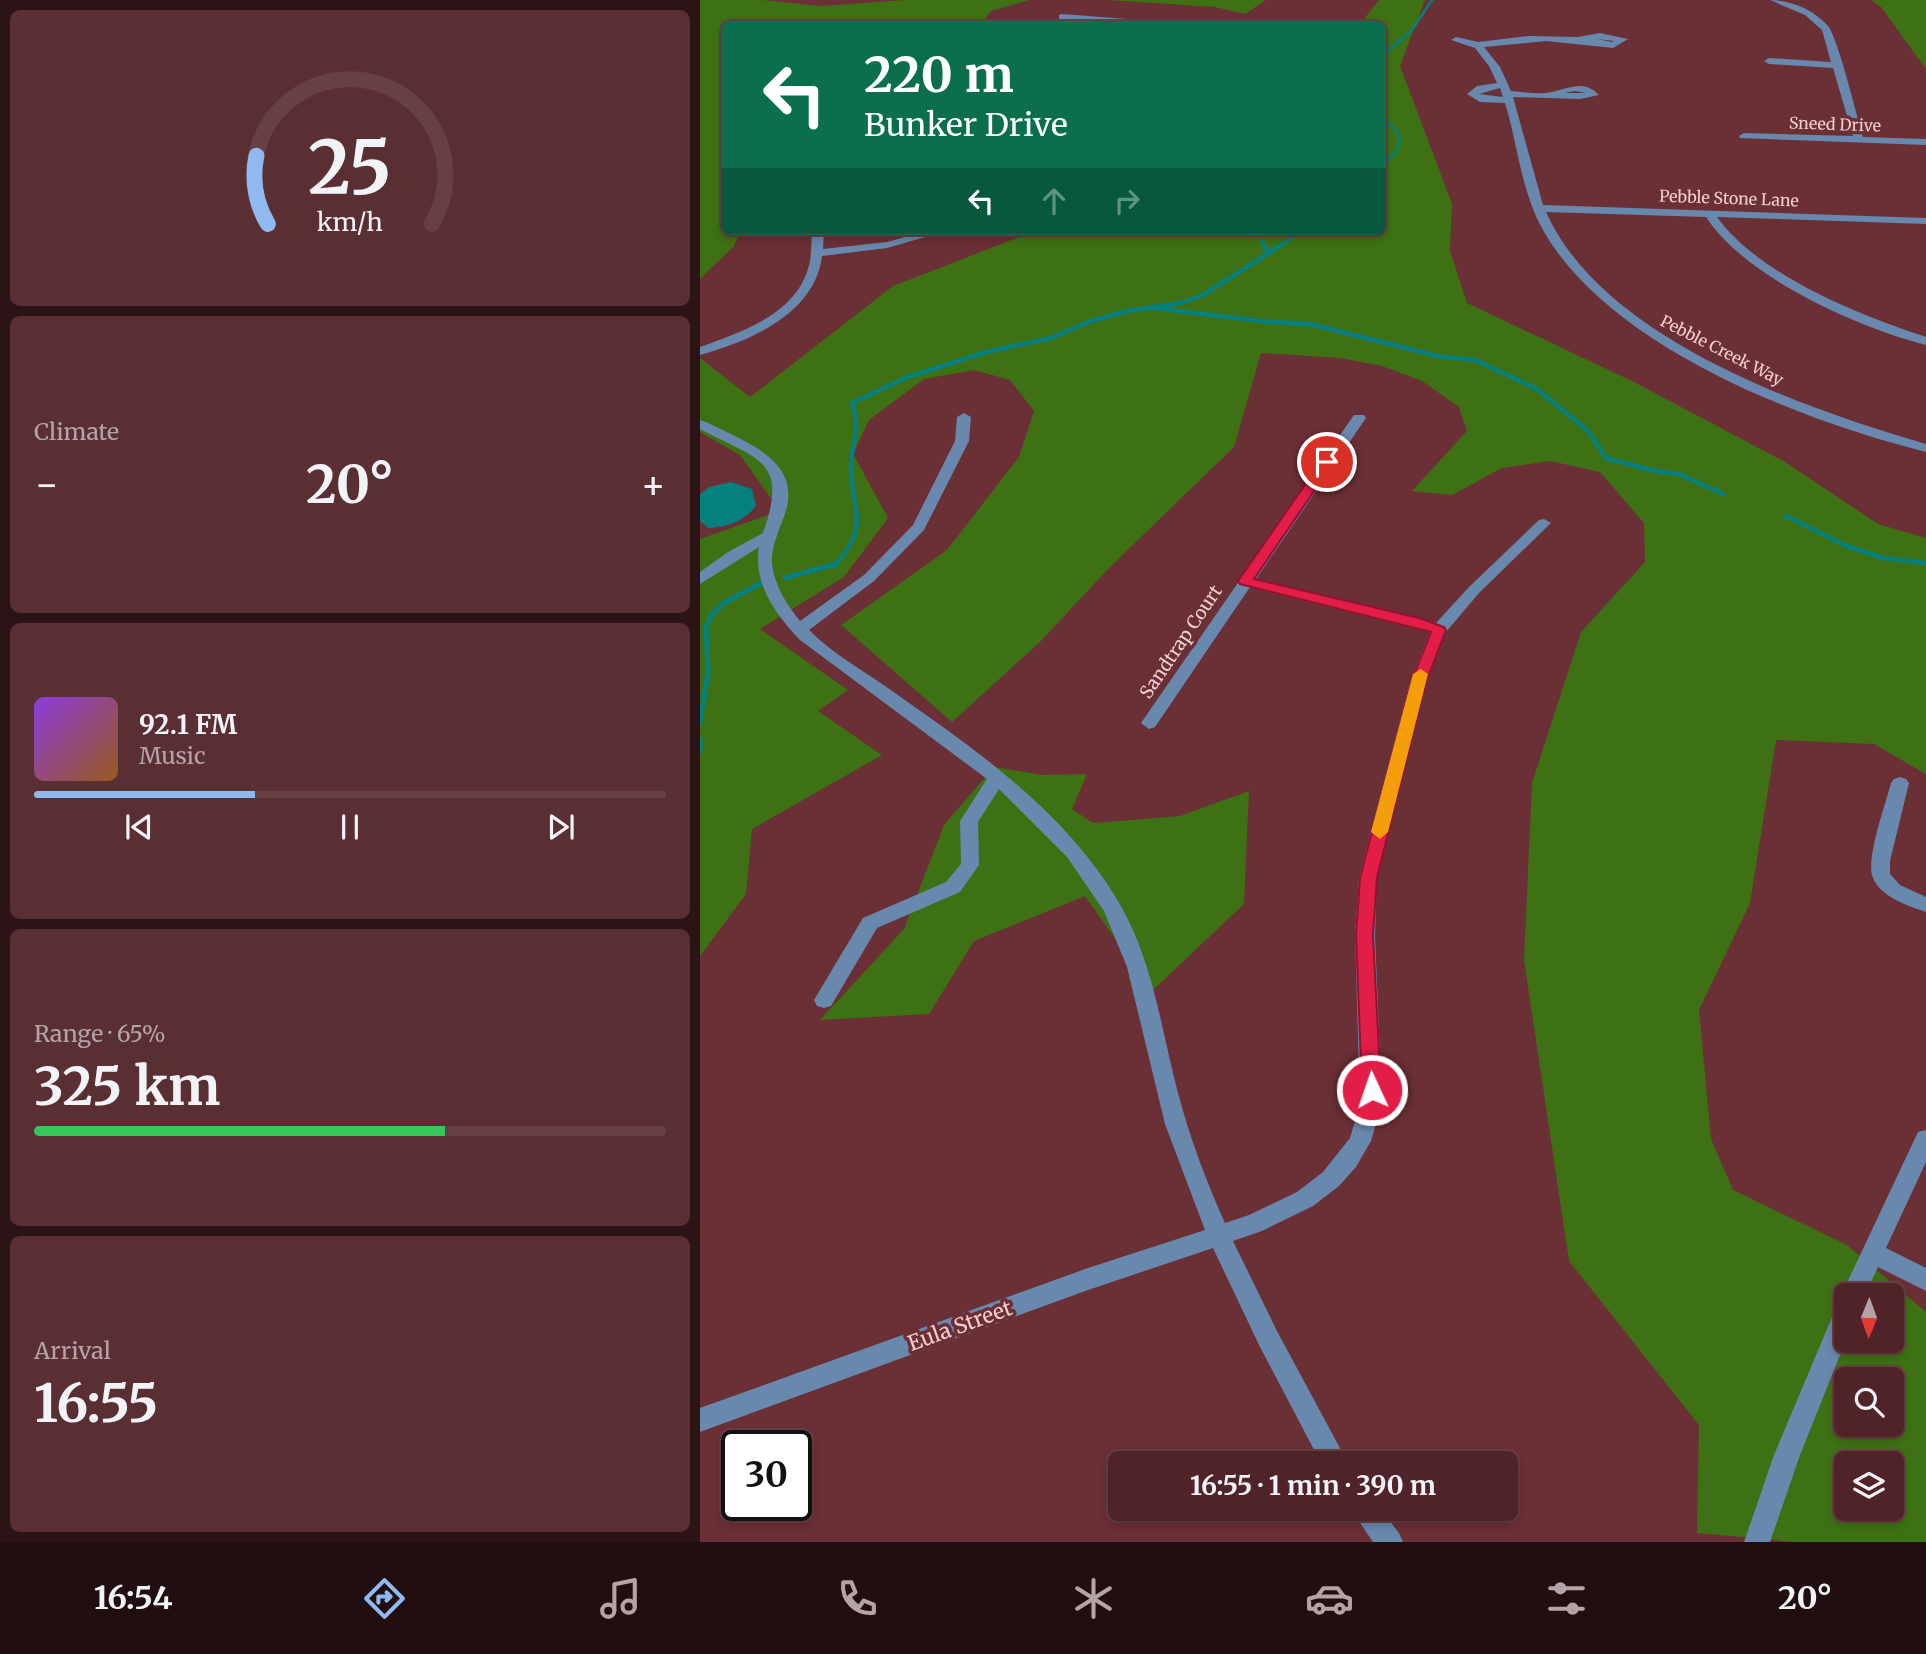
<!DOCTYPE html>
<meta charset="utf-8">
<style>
body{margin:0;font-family:Merriweather,serif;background:#5a2f34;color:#f1f3f6;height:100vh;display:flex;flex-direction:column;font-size:26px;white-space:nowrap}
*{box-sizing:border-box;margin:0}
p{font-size:23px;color:#b4a4a8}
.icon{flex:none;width:38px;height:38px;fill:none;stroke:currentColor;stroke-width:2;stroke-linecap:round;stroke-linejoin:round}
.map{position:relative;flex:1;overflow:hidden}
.sheet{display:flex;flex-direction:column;gap:10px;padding:10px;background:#2c1316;width:700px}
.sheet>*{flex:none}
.top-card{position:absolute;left:21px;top:21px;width:665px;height:214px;border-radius:10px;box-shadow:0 4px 10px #0003,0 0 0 2px #674045;background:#0b6e4f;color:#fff;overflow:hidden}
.needle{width:46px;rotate:181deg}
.controls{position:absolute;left:1134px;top:1283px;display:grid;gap:14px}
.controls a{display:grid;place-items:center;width:70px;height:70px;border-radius:10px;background:#502328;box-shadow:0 4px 10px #0003,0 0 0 2px #674045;font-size:35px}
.speed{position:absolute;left:21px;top:1430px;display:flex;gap:14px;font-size:35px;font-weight:700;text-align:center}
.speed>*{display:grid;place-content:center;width:91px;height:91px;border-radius:50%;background:#502328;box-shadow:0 4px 10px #0003,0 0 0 2px #674045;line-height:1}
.speed .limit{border:4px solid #111;border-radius:10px;background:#fff;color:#111}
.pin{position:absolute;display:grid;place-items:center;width:60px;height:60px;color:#fff;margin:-30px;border:4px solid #fff;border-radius:50%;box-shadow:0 2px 7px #0007}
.me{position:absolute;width:77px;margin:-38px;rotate:357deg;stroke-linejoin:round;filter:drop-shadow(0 0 5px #0008)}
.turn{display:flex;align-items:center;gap:24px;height:147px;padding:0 28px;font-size:32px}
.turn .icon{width:91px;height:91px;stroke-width:2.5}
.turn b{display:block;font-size:49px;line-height:60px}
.lanes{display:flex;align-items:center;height:66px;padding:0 28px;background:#0003;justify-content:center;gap:35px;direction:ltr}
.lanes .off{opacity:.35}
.big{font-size:52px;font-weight:700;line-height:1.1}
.sheet .tile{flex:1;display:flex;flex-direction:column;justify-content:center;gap:10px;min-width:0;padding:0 24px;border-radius:10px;background:#5a2f34}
.sheet .dial{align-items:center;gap:0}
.dial svg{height:182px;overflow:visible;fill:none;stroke:#674045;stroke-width:7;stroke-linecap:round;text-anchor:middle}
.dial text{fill:#f1f3f6;stroke:none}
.song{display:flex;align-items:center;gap:21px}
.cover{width:84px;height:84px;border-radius:10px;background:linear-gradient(135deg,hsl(270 70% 55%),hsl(30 70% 35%))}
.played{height:7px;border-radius:4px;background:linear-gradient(90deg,#90b9f0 35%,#674045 35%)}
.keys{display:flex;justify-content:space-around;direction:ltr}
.heat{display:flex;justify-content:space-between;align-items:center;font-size:38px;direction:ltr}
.charge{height:10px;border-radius:5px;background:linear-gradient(90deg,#34c759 65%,#674045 0)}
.trip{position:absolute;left:408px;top:1451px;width:410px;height:70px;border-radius:10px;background:#502328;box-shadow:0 4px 10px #0003,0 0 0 2px #674045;font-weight:700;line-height:70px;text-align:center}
.tab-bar{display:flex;height:112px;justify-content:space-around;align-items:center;background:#200e10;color:#b4a4a8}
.tab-bar .icon{width:49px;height:49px}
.tab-bar .active{color:#90b9f0}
.tab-bar b{font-size:32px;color:#f1f3f6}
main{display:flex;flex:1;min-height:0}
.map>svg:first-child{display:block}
</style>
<main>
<section class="sheet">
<div class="tile dial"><svg viewBox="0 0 100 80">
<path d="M14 69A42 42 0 1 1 86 69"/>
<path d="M14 69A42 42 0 0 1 9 39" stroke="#90b9f0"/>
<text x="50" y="56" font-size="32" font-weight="700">25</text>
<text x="50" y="72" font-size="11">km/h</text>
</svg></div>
<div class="tile"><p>Climate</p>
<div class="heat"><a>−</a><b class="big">20°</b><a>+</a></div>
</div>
<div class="tile">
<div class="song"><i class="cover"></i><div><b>92.1 FM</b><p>Music</p></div></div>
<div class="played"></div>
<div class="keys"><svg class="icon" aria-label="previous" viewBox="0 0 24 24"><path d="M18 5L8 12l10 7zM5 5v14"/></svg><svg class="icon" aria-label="pause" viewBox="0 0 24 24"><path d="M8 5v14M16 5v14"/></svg><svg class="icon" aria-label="next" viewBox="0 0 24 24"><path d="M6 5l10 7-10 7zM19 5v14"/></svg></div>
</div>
<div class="tile"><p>Range · 65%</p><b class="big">325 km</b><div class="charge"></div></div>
<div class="tile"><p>Arrival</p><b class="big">16:55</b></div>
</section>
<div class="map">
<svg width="1226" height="1542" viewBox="0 0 1226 1542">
<rect width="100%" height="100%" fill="#6b2f36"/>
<g fill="#3e7114" fill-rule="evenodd">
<path d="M0,0h61l60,6 84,-6h124l-38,11 -10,13h-257v207h16l-6,15 -34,33z"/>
<path d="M408,0h158l-21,14 -30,-7z"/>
<path d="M679,0h46l-25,66 52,138 -2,47 17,52 165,78 153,81 93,62 48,14v236l-52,-30 -98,-4 -26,163 -51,107 12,129 22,51 114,55 79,67v230h-131l-98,-9 2,-108 -130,-164 -45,-301 8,-177 49,-151 64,-70 -1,-39 -44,-51 -50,-11 -48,7 -50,27 -40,-4 55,-60 -8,-24 -37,-26 -40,-15 -42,-8 -79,-5 -27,94 -126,122 -68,73 -88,80 -111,-97 106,-75 72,-93 15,-46 -24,-31 -36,-10 -50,9 -55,41 -16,34 35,64 -44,59 -84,52 88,61 -30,21 64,44 -130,74 -6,65 -46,62v-417l80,-28 -40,-56 -40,-23v-74l50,39 143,-111 142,-55h347v-207h-22zM1146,1295h46v45h-46zM1146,1379h46v45h-46zM1146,1463h46v45h-46z"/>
<path d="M1171,0h55v69l-45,-62z"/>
<path d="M294,767l49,8 44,-1 -15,35 21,14 87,-7 69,-25 -5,113 -92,87 -67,-95 -111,45 -45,73 -109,6 84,-91 40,-104z"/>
</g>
<path fill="#067f7f" d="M31,482l21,7 4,17c-13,16 -28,21 -48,22l-8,-7v-27l9,-7z"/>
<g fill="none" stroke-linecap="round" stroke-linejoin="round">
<g stroke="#067f7f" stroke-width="2.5">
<path d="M682,56l30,-26 20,-30"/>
<path d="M682,117l14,13 4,11 -4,11 -14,14"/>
<path d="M561,240l3,5"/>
<path d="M581,245l22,-14"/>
</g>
<g stroke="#067f7f" stroke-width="4.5">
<path d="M563,243l4,9"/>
<path d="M454,308l114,14 42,2 132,33 33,3 62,29 51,42 18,27 49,13 24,3 44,20"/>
<path d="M1086,516l58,29 39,13 43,5"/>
<path d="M134,566c37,-40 18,-54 17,-98 0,-26 11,-38 1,-65l53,-25 81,-26 65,-14 37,-16 39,-11 54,-8 22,-8 81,-52"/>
</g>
<g stroke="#067f7f" stroke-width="5">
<path d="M85,578l50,-14"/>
<path d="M0,723l8,-50 -2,-46 6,-13 12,-11 37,-20"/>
<path d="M0,739v13"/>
</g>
<g fill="#6988ae" fill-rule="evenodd">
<path d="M1070,0c21,0 44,10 58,26 10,12 29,91 35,111l63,2v6l-186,-7 -1,-2 5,-3 109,3 -20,-68 -64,-4 -5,-3 5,-3 62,4 -9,-32 -17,-15z"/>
<path d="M362,14l92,7 5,3h-34l-66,-5v-4z"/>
<path d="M900,33l28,6 -15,9 -67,-7 -62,6 16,20 11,24c11,1 23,3 34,2 20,-2 37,-16 54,2l-19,4 -67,-2 30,108 383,13v6l-209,-7c43,59 142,98 209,120v8c-69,-18 -180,-67 -220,-128l-160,-5c56,126 256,196 380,232v8c-124,-31 -317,-105 -383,-222 -22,-39 -25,-85 -38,-127l-25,-1 -13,-8 10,-8 20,-3 -8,-17 -14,-18 -24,-8 5,-3 22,5 51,-6 49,1zM897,39l17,2 -2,1zM800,88l3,9 -24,-3zM875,91l11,2h-22z"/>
<path d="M112,231h12l-1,18 64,-7 40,-11h19l-59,17 -65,8c-7,58 -72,85 -122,99v-8c41,-15 94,-32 108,-78 4,-12 3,-25 4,-38z"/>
<path d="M264,413l7,4 -2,24 -45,89 -50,51 -65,49c25,25 57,42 86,63 83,58 170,119 223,208 35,58 43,128 60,192 12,45 28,88 47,130l24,-8 48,-23 26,-20 27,-34 10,-34 -5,-169 4,-57 50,-193 21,-53 -20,-7 -160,-38 -95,140 -6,2 -8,-6 213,-308h10l2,3 -110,161 180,44 33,-36 70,-67 5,-1 7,4 -72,70 -33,39 -21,53 -48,193 -2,57 7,169 -11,37 -15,26 -17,19 -26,20 -51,25 -29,10 44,90 71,132h-27l-61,-116 -47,-99 -125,42 -388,142v-24l388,-140 117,-38 -40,-106 -38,-157 -23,-56 -37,-54 -68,-68 -21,33 1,43 -19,27 -83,36 -46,78 -7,2 -7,-2 -3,-6 49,-82 83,-36 15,-18 -1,-43 27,-42 -187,-139c-24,-25 -47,-56 -41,-93l-59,37v-12l28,-20 35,-19c26,-74 -5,-73 -63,-104v-9c10,3 20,9 29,13 31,15 67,34 58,74 -5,19 -16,36 -15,56 2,22 15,42 28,58l64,-46 49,-50 42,-84 2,-24z"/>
<path d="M1200,777l6,2 3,4 -19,78v13l10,11 26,12v15c-18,-6 -45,-15 -53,-34 -8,-18 13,-75 18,-95l3,-4z"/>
<path d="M1226,1130v32l-40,86 40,20v23l-48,-24 -13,28h-19v45l-46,115 -30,87h-26l30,-87 64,-152 6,-2 -3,-6 4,-8 73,-155z"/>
<path d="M650,1508h30l19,25 4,9h-30z"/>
</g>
</g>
<path fill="#e11d48" stroke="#92132f" stroke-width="2" d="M627,458l7,4 -80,117 165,39 25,9 2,3 -21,55 -48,193 -4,57 8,155 -3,6 -6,3 -7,-3 -3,-6 -6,-155 4,-57 50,-193 21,-53 -191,-48 -2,-3 85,-122z"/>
<path fill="#f59e0b" d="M721,669l7,5 -40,158 -8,7 -9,-7 42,-158z"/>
<g text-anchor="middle" stroke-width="7" stroke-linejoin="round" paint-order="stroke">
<g font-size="16" fill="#f4ced0" stroke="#6b2f36">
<text transform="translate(1135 124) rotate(2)" y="6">Sneed Drive</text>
<text transform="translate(1029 198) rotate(2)" y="6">Pebble Stone Lane</text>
<text transform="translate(1022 350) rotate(27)" y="6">Pebble Creek Way</text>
</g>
<g font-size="18" fill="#f4ced0" stroke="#6b2f36">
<text transform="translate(481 642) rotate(-56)" y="6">Sandtrap Court</text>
</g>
<g font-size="21" fill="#f4ced0" stroke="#6b2f36">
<text transform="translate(260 1326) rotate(-20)" y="7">Eula Street</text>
</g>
</g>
</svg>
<div class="controls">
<a><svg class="needle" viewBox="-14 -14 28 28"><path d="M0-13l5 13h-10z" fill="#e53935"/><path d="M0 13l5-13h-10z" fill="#b4a4a8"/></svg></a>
<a><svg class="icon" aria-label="search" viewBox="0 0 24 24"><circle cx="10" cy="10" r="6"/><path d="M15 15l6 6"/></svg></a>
<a><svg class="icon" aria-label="layers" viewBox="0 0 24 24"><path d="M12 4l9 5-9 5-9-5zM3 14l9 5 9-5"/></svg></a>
</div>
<div class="speed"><div class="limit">30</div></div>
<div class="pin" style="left:627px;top:462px;background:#d93025"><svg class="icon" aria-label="arrive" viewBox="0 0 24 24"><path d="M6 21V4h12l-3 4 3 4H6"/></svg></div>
<svg class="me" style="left:672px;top:1090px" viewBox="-20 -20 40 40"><circle r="17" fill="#e11d48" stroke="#fff" stroke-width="3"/><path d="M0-11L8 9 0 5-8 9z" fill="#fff"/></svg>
<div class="trip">16:55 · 1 min · 390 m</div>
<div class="top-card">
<div class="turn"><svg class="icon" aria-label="left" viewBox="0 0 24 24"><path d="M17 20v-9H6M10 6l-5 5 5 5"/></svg><div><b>220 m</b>Bunker Drive</div></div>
<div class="lanes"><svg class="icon" aria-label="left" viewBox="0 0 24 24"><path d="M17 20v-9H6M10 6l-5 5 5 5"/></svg><svg class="icon off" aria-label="ahead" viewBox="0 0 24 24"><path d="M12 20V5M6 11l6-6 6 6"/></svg><svg class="icon off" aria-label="right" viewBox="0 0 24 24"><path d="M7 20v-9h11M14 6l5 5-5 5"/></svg></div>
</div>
</div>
</main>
<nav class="tab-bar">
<b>16:54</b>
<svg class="icon active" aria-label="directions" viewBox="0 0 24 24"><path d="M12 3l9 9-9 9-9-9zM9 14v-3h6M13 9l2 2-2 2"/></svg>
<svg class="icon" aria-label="music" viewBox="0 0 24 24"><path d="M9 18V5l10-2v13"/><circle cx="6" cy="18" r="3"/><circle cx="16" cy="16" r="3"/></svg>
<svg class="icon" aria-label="phone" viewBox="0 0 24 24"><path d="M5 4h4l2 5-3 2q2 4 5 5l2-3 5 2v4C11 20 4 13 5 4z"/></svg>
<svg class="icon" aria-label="climate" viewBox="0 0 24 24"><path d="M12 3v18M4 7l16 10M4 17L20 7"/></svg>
<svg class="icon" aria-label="car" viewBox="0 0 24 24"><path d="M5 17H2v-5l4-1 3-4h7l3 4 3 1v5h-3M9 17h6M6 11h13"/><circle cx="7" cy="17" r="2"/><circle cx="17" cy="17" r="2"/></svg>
<svg class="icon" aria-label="filters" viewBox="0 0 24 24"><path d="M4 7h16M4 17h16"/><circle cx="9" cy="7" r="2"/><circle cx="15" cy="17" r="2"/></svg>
<b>20°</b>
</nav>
